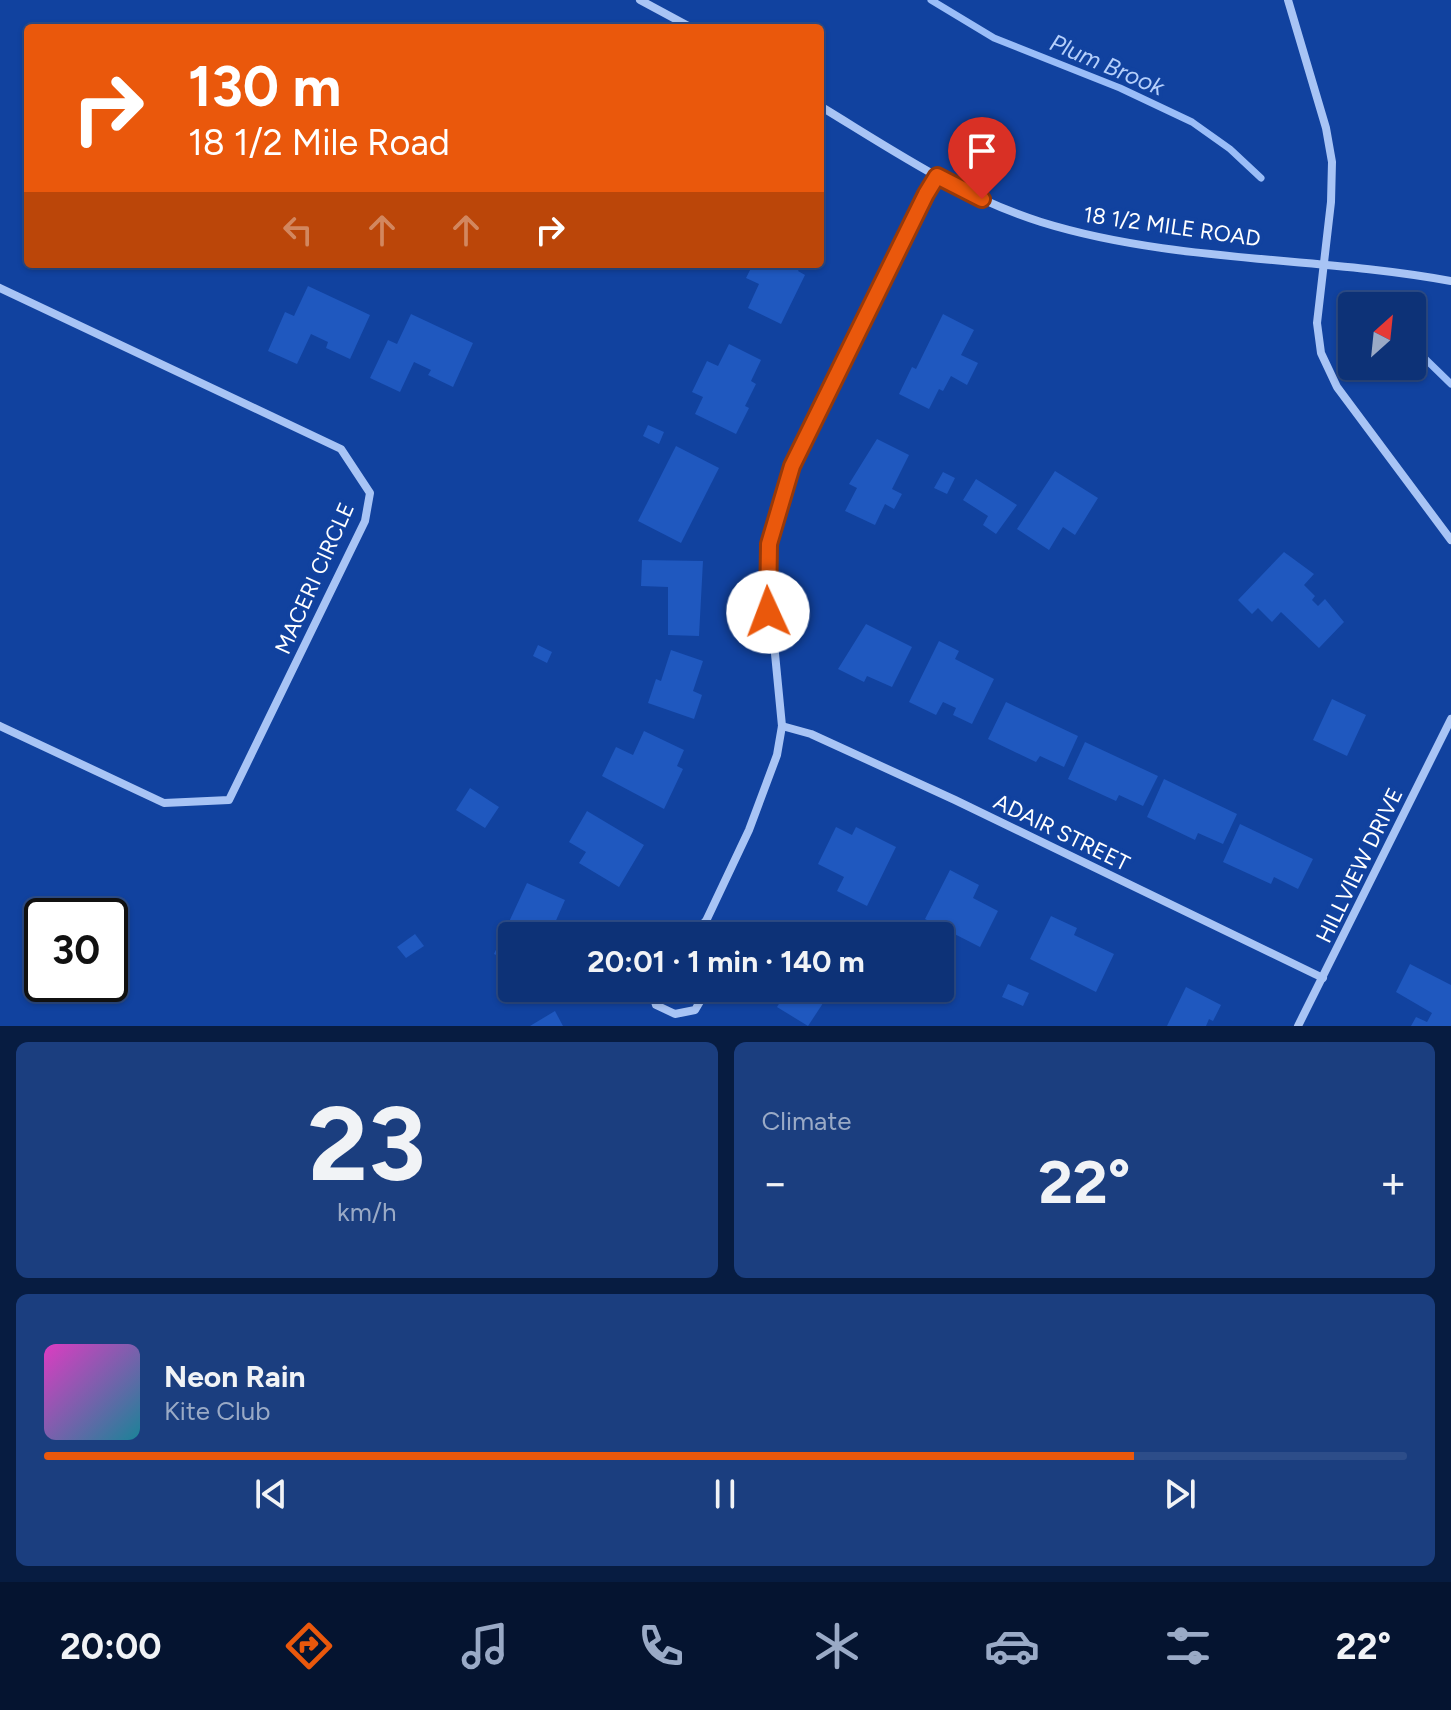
<!DOCTYPE html>
<meta charset="utf-8">
<style>
body{margin:0;font-family:Figtree,sans-serif;background:#1b3e7f;color:#f1f3f6;height:100vh;display:flex;flex-direction:column;font-size:30px;white-space:nowrap}
*{box-sizing:border-box;margin:0}
p{font-size:26px;color:#9aaac6}
.icon{flex:none;width:44px;height:44px;fill:none;stroke:currentColor;stroke-width:2;stroke-linecap:round;stroke-linejoin:round}
.map{position:relative;height:1026px;overflow:hidden}
.side{display:flex;flex-direction:column;gap:16px;padding:16px;background:#071c41;flex:1}
.side>*{flex:none}
.top-card{position:absolute;left:24px;top:24px;width:800px;height:244px;border-radius:8px;box-shadow:0 2px 6px #0004,0 0 0 2px #2d4d89;background:#ea580c;color:#fff;overflow:hidden}
.needle{width:52px;rotate:27deg}
.buttons{position:absolute;left:1338px;top:292px;display:grid;gap:16px}
.buttons a{display:grid;place-items:center;width:88px;height:88px;border-radius:8px;background:#0d3277;box-shadow:0 2px 6px #0004,0 0 0 2px #2d4d89;font-size:40px}
.speed{position:absolute;left:24px;top:898px;display:flex;gap:16px;font-size:40px;font-weight:700;text-align:center}
.speed>*{display:grid;place-content:center;width:104px;height:104px;border-radius:50%;background:#0d3277;box-shadow:0 2px 6px #0004,0 0 0 2px #2d4d89;line-height:1}
.speed .limit{border:4px solid #111;border-radius:12px;background:#fff;color:#111}
.pin{position:absolute;display:grid;place-items:center;width:68px;height:68px;color:#fff;margin:-82px -34px;border-radius:50% 50% 50% 0;rotate:-45deg;box-shadow:0 0 8px #0007}
.pin .icon{rotate:45deg}
.me{position:absolute;width:88px;margin:-44px;rotate:358deg;stroke-linejoin:round;filter:drop-shadow(0 0 6px #0008)}
.turn{display:flex;align-items:center;gap:28px;height:168px;padding:0 32px;font-size:36px}
.turn .icon{width:104px;height:104px;stroke-width:2.5}
.turn b{display:block;font-size:56px;line-height:68px}
.lanes{display:flex;align-items:center;height:76px;padding:0 32px;background:#0003;justify-content:center;gap:40px;direction:ltr}
.lanes .off{opacity:.35}
.big{font-size:60px;font-weight:700;line-height:1.1}
.side .tile{flex:1;display:flex;flex-direction:column;justify-content:center;gap:12px;min-width:0;padding:0 28px;border-radius:12px;background:#1b3e7f}
.side .dial{align-items:center;gap:0}
.dial b{font-size:104px;line-height:1}
.song{display:flex;align-items:center;gap:24px}
.cover{width:96px;height:96px;border-radius:12px;background:linear-gradient(135deg,hsl(310 70% 55%),hsl(190 70% 35%))}
.played{height:8px;border-radius:4px;background:linear-gradient(90deg,#ea580c 80%,#2d4d89 80%)}
.keys{display:flex;justify-content:space-around;direction:ltr}
.heat{display:flex;justify-content:space-between;align-items:center;font-size:44px;direction:ltr}
.side .tiles{flex:1;display:grid;gap:16px;grid-template-columns:1fr 1fr}
.tile:last-child{grid-column:span 2}
.trip{position:absolute;left:498px;top:922px;width:456px;height:80px;border-radius:8px;background:#0d3277;box-shadow:0 2px 6px #0004,0 0 0 2px #2d4d89;font-weight:700;line-height:80px;text-align:center}
.tab-bar{display:flex;height:128px;justify-content:space-around;align-items:center;background:#051430;color:#9aaac6}
.tab-bar .icon{width:56px;height:56px}
.tab-bar .on{color:#ea580c}
.tab-bar b{font-size:36px;color:#f1f3f6}
.map>svg:first-child{display:block}
</style>
<div class="map">
<svg width="1451" height="1026" viewBox="0 0 1451 1026">
<rect width="100%" height="100%" fill="#11429f"/>
<g fill="none" stroke-linecap="round" stroke-linejoin="round">
<g stroke="#9abdf8" stroke-width="7">
<path d="M931,0l63,38 126,50 72,34 38,27 31,29"/>
<path d="M1412,346l39,38"/>
</g>
</g>
<g fill="#1f58bf">
<path d="M753,264h49l-4,7 7,4 -24,49 -33,-16 11,-24 -13,-6z"/>
<path d="M308,286l62,29 -20,44 -24,-11 2,-6 -17,-8 -14,30 -29,-13 17,-39 9,4z"/>
<path d="M411,314l62,29 -20,44 -25,-12 3,-5 -17,-8 -14,30 -30,-14 18,-38 9,4z"/>
<path d="M943,314l31,16 -13,25 17,8 -11,22 -16,-9 -8,15 -4,-2 -10,20 -30,-15 13,-27 4,2z"/>
<path d="M729,344l32,16 -10,21 5,3 -11,22 4,2 -13,26 -41,-20 8,-17 -11,-5 15,-31 11,5z"/>
<path d="M648,425l16,7 -5,12 -16,-8z"/>
<path d="M877,439l32,16 -17,34 10,5 -8,15 -9,-5 -10,21 -30,-14 12,-23 -8,-4z"/>
<path d="M676,446l43,22 -38,75 -43,-22z"/>
<path d="M1055,471l43,27 -23,37 -12,-8 -14,23 -32,-21z"/>
<path d="M943,472l12,6 -8,16 -13,-6z"/>
<path d="M976,479l41,26 -21,29 -13,-9 5,-9 -25,-16z"/>
<path d="M1284,552l30,22 -10,11 11,11 -3,4 6,6 7,-7 19,23 -25,26 -38,-36 -9,10 -14,-14 -6,6 -14,-14z"/>
<path d="M642,560l61,1 -4,75 -31,-1v-48l-27,-1z"/>
<path d="M866,624l46,23 -20,40 -25,-11 -3,6 -26,-13z"/>
<path d="M939,641l20,10 -4,8 39,20 -22,45 -19,-9 3,-7 -13,-6 -7,13 -27,-13z"/>
<path d="M538,645l14,7 -5,11 -14,-7z"/>
<path d="M671,650l32,11 -10,30 9,4 -8,24 -46,-16 8,-24 5,2z"/>
<path d="M1332,699l34,16 -19,41 -34,-16z"/>
<path d="M1006,702l72,34 -14,31 -24,-11 -4,6 -48,-23z"/>
<path d="M644,731l40,19 -7,16 6,3 -19,40 -62,-33 14,-29 17,8z"/>
<path d="M1085,742l73,34 -15,30 -24,-11 -3,6 -48,-22z"/>
<path d="M1164,779l73,35 -14,30 -25,-11 -3,7 -48,-23z"/>
<path d="M470,788l29,19 -14,21 -29,-18z"/>
<path d="M587,811l57,34 -25,42 -40,-24 7,-11 -17,-10z"/>
<path d="M1240,824l73,35 -15,30 -24,-12 -3,7 -48,-22z"/>
<path d="M836,827l16,8 4,-8 40,20 -29,59 -30,-15 7,-14 -26,-13z"/>
<path d="M950,870l29,15 -6,13 25,13 -18,36 -55,-28z"/>
<path d="M527,883l38,17 -15,34 -12,-5 -4,7h-22v26l-18,-8z"/>
<path d="M1051,916l26,12 -3,7 40,19 -18,38 -66,-33z"/>
<path d="M415,934l9,12 -18,12 -9,-11z"/>
<path d="M1410,964l41,21v41h-40l5,-9 11,5 5,-9 -36,-21z"/>
<path d="M1008,984l21,9 -6,13 -21,-9z"/>
<path d="M1186,987l35,18 -8,16 -4,-2 -3,7h-39z"/>
<path d="M789,988h44l-25,38 -31,-19z"/>
<path d="M555,1011l8,15h-33z"/>
</g>
<g fill="none" stroke-linecap="round" stroke-linejoin="round">
<g stroke="#a8c4f5" stroke-width="8">
<path d="M640,0l52,28"/>
<path d="M1288,0l38,128 6,34 -1,40 -14,121 4,30 16,34 114,153"/>
<path d="M820,106c71,43 141,91 221,116 132,41 275,34 410,59"/>
<path d="M0,288l341,161 29,44 -5,28 -136,279 -65,3 -164,-77"/>
<path d="M782,726l29,8 144,66 368,178"/>
<path d="M688,936l18,-15"/>
<path d="M705,936l1,-15 43,-91 28,-75 5,-29 -15,-155 9,-60 32,-79 129,-256"/>
<path d="M651,988l5,17 19,9 20,-4 13,-22"/>
<path d="M1298,1026l153,-307"/>
</g>
</g>
<g fill="none" stroke-linecap="round" stroke-linejoin="round">
<g stroke="#983908" stroke-width="20">
<path id="route" d="M768,612l1,-68 23,-78 134,-272 11,-18 45,23"/>
</g>
<use href="#route" stroke="#ea580c" stroke-width="14"/>
</g>
<g text-anchor="middle" stroke-width="8" stroke-linejoin="round" paint-order="stroke">
<g font-size="22" fill="#fff" stroke="#11429f">
<text transform="translate(1172 226) rotate(8)" y="8">18 1/2 MILE ROAD</text>
<text transform="translate(314 578) rotate(-66)" y="8">MACERI CIRCLE</text>
<text transform="translate(1062 832) rotate(26)" y="8">ADAIR STREET</text>
<text transform="translate(1359 865) rotate(-64)" y="8">HILLVIEW DRIVE</text>
</g>
<g font-size="24" font-style="italic" fill="#b5cffb" stroke="#11429f">
<text transform="translate(1107 65) rotate(23)" y="8">Plum Brook</text>
</g>
</g>
</svg>
<div class="buttons">
<a><svg class="needle" viewBox="-14 -14 28 28"><path d="M0-13l5 13h-10z" fill="#e53935"/><path d="M0 13l5-13h-10z" fill="#9aaac6"/></svg></a>
</div>
<div class="speed"><div class="limit">30</div></div>
<div class="pin" style="left:982px;top:199px;background:#d93025"><svg class="icon" aria-label="arrive" viewBox="0 0 24 24"><path d="M6 21V4h12l-3 4 3 4H6"/></svg></div>
<svg class="me" style="left:768px;top:612px" viewBox="-20 -20 40 40"><circle r="19" fill="#fff"/><path d="M0-13L10 11 0 6-10 11z" fill="#ea580c"/></svg>
<div class="trip">20:01 · 1 min · 140 m</div>
<div class="top-card">
<div class="turn"><svg class="icon" aria-label="right" viewBox="0 0 24 24"><path d="M7 20v-9h11M14 6l5 5-5 5"/></svg><div><b>130 m</b>18 1/2 Mile Road</div></div>
<div class="lanes"><svg class="icon off" aria-label="left" viewBox="0 0 24 24"><path d="M17 20v-9H6M10 6l-5 5 5 5"/></svg><svg class="icon off" aria-label="ahead" viewBox="0 0 24 24"><path d="M12 20V5M6 11l6-6 6 6"/></svg><svg class="icon off" aria-label="ahead" viewBox="0 0 24 24"><path d="M12 20V5M6 11l6-6 6 6"/></svg><svg class="icon" aria-label="right" viewBox="0 0 24 24"><path d="M7 20v-9h11M14 6l5 5-5 5"/></svg></div>
</div>
</div>
<section class="side">
<div class="tiles">
<div class="tile dial"><b>23</b><p>km/h</p></div>
<div class="tile"><p>Climate</p>
<div class="heat"><a>−</a><b class="big">22°</b><a>+</a></div>
</div>
<div class="tile">
<div class="song"><i class="cover"></i><div><b>Neon Rain</b><p>Kite Club</p></div></div>
<div class="played"></div>
<div class="keys"><svg class="icon" aria-label="previous" viewBox="0 0 24 24"><path d="M18 5L8 12l10 7zM5 5v14"/></svg><svg class="icon" aria-label="pause" viewBox="0 0 24 24"><path d="M8 5v14M16 5v14"/></svg><svg class="icon" aria-label="next" viewBox="0 0 24 24"><path d="M6 5l10 7-10 7zM19 5v14"/></svg></div>
</div>
</div>
</section>
<nav class="tab-bar">
<b>20:00</b>
<svg class="icon on" aria-label="directions" viewBox="0 0 24 24"><path d="M12 3l9 9-9 9-9-9zM9 14v-3h6M13 9l2 2-2 2"/></svg>
<svg class="icon" aria-label="music" viewBox="0 0 24 24"><path d="M9 18V5l10-2v13"/><circle cx="6" cy="18" r="3"/><circle cx="16" cy="16" r="3"/></svg>
<svg class="icon" aria-label="phone" viewBox="0 0 24 24"><path d="M5 4h4l2 5-3 2q2 4 5 5l2-3 5 2v4C11 20 4 13 5 4z"/></svg>
<svg class="icon" aria-label="climate" viewBox="0 0 24 24"><path d="M12 3v18M4 7l16 10M4 17L20 7"/></svg>
<svg class="icon" aria-label="car" viewBox="0 0 24 24"><path d="M5 17H2v-5l4-1 3-4h7l3 4 3 1v5h-3M9 17h6M6 11h13"/><circle cx="7" cy="17" r="2"/><circle cx="17" cy="17" r="2"/></svg>
<svg class="icon" aria-label="filters" viewBox="0 0 24 24"><path d="M4 7h16M4 17h16"/><circle cx="9" cy="7" r="2"/><circle cx="15" cy="17" r="2"/></svg>
<b>22°</b>
</nav>
